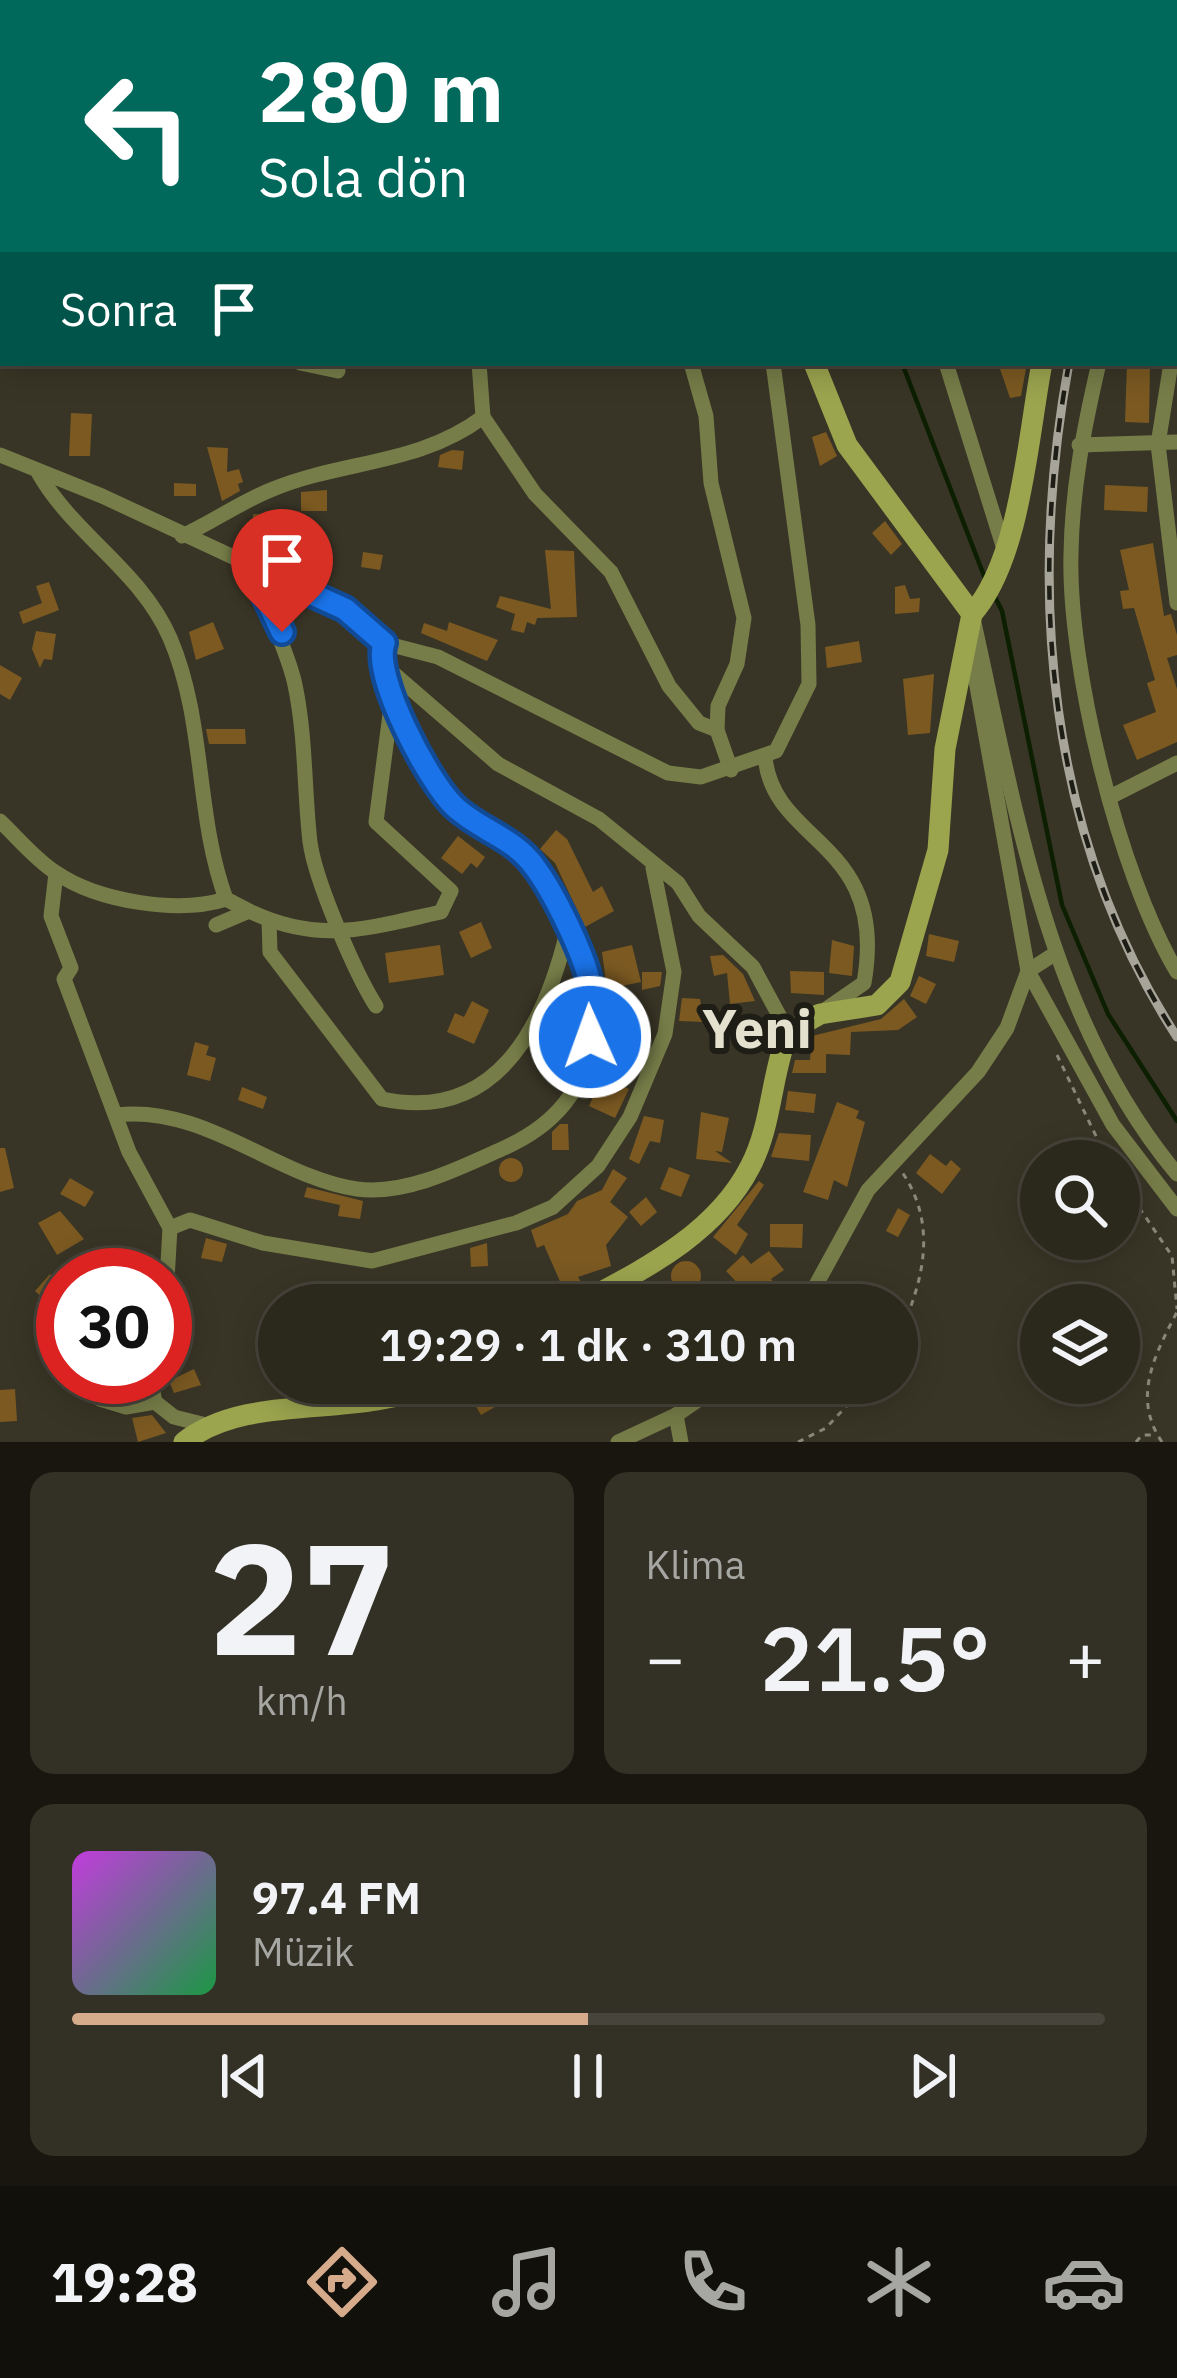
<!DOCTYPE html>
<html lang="tr">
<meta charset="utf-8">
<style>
body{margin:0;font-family:"IBM Plex Sans",sans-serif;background:#333025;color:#f1f3f6;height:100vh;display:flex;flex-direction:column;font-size:45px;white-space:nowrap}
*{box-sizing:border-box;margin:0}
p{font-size:39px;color:#a6a6a3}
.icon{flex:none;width:66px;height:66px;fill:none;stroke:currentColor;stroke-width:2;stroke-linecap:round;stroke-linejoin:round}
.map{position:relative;height:1442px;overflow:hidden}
.sheet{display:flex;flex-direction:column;gap:30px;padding:30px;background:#18160f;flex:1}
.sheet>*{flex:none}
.banner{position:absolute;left:0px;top:0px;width:1179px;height:366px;box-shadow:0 6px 30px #0003,0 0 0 3px #47443b;background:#00695c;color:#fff;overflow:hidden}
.fabs{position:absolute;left:1020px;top:1140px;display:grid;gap:24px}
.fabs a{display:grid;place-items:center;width:120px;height:120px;border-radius:50%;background:#2b281c;box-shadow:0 6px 30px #0003,0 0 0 3px #47443b;font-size:60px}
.speed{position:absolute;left:36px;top:1248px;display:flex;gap:24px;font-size:60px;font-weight:700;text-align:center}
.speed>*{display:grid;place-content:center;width:156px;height:156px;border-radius:50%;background:#2b281c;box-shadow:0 6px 30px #0003,0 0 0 3px #47443b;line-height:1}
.speed .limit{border:18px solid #d22;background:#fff;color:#111}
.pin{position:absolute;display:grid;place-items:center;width:102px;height:102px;color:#fff;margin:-123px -51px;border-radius:50% 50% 50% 0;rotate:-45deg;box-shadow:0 0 12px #0007}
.pin .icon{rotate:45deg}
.me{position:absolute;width:132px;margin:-66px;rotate:358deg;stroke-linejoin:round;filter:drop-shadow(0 0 9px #0008)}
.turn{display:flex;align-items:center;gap:42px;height:252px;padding:0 60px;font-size:54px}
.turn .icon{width:156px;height:156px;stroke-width:2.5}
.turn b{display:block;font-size:84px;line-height:102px}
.then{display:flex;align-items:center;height:114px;padding:0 60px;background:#0003;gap:24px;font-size:45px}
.big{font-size:90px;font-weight:600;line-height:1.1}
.sheet .tile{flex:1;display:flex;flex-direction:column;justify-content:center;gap:18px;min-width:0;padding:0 42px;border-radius:24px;background:#333025}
.sheet .dial{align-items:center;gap:0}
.dial b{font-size:156px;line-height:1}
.song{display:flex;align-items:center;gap:36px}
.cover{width:144px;height:144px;border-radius:18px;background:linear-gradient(135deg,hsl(290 70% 55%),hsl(140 70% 35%))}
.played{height:12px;border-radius:6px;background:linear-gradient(90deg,#d6ab8b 50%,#47443b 50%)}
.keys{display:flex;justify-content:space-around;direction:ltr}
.heat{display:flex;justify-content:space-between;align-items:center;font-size:66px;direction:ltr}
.sheet .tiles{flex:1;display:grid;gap:30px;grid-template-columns:1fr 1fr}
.tile:last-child{grid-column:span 2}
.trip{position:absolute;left:258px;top:1284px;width:660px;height:120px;border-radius:60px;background:#2b281c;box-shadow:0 6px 30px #0003,0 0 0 3px #47443b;font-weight:600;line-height:120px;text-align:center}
.tabs{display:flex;height:192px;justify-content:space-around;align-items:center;background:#11100b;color:#a6a6a3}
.tabs .icon{width:84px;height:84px}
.tabs .selected{color:#d6ab8b}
.tabs b{font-size:54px;color:#f1f3f6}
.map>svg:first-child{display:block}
</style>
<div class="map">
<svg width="1177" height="1442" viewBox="0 0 1177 1442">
<rect width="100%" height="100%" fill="#393526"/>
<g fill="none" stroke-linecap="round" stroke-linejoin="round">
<g stroke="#0c1f00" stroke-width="4.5">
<path d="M772,0l2,3"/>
<path d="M902,363l84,218"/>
<path d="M995,597l7,14 60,294 46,109 69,107"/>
</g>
</g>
<g fill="#7b5921">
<path d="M998,363h29l-6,33 -11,2z"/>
<path d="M1127,363h23l-1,60 -24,-1z"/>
<path d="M71,413l21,1 -2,42h-21z"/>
<path d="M826,432l11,24 -17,10 -8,-29z"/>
<path d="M207,447l21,1 -1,24 12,-3 4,13 -5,2 2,7 -18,10z"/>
<path d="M452,450l12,1 -2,19 -24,-3 2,-12z"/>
<path d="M174,483l22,1v12h-22z"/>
<path d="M1105,485l43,2 -1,25 -43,-2z"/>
<path d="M327,490v21h-26v-19z"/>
<path d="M253,514l23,1 -1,20 -23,-1z"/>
<path d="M885,521l17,23 -11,11 -19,-22z"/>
<path d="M1153,543l11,73 7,-2 6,21v20l-10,3 10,31v53l-40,18 -14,-35 33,-13 -9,-29 8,-3 -21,-72 -11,1 -3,-18 9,-1 -9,-40z"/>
<path d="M545,550l29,1 3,66 -40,1 -2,7 -8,-3 -3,11 -13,-3 4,-16 -19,-7 4,-11 51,13z"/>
<path d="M363,552l20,3 -3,15 -19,-3z"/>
<path d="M49,582l10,28 -36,14 -4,-12 23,-9 -6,-17z"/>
<path d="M905,585l5,14 10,-1 -1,14 -24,2v-27z"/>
<path d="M213,622l11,27 -28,11 -7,-28z"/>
<path d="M449,622l49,18 -11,21 -66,-28 3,-10 23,8z"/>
<path d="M36,631l20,3 -4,26 -8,-1 -4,9 -8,-19z"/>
<path d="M859,641l3,21 -35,6 -2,-21z"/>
<path d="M0,665l22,13 -12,22 -10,-6z"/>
<path d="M934,674l-4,59 -22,2 -5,-56z"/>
<path d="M206,729h39l1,15h-37z"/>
<path d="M556,830l11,9 26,53 9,-6 12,25 -29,16 -30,-64 -15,-14z"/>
<path d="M458,836l27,21 -8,11 -6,-5 -9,11 -21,-16z"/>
<path d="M481,922l11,26 -21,10 -12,-26z"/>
<path d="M929,934l30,7 -5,21 -28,-6z"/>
<path d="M832,940l22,6 -2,30 -23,-3z"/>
<path d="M440,945l4,30 -55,8 -4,-30z"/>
<path d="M632,945l9,37 -34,7 -5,-37z"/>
<path d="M723,955l20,19 12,27 -25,3 -3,-31 -13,3 -4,-20z"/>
<path d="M790,971l34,1v23l-33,-2z"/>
<path d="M642,972h20l-2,14 -18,4z"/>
<path d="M919,976l17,8 -10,20 -16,-8z"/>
<path d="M682,998l18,1 4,23 -25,-1z"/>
<path d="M904,999l13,18 -19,13 -47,2 -1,23 -24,-1v19h-34l3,-13h15l2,-24 69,-17z"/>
<path d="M472,1001l17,9 -15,34 -27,-12 8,-19 9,4z"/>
<path d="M195,1042l14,4 -3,9 10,3 -6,23 -23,-6z"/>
<path d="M602,1077l27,12 -14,29 -26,-12z"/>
<path d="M242,1087l25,10 -4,12 -25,-9z"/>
<path d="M788,1091l28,3 -2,19 -29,-3z"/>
<path d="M837,1102l22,9 -3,7 9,4 -18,65 -13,-7 -6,20 -25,-8z"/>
<path d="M701,1112l28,6 -7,34 -7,-1 17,12 -36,-4z"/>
<path d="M644,1116l20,4 -4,23 -10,-2 -11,23 -10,-5z"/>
<path d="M560,1124h8l1,26h-17v-18z"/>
<path d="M779,1133l32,2 -2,26 -38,-4z"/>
<path d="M0,1148h5l9,40 -14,4z"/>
<path d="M930,1154l16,12 5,-6 10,9 -19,25 -26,-21z"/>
<circle cx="511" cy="1170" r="12"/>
<path d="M669,1167l21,8 -9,22 -21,-8z"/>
<path d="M613,1169l14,9 -17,24 18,15 -22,28 5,21 -33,11 5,8 -17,10 -22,-50 -7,3 -6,-18 37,-16 9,-13 25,-11z"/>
<path d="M70,1178l24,14 -9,15 -25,-13z"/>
<path d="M759,1181l5,4 -27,40 11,9 -12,21 -23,-18z"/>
<path d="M307,1187l56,14 -3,18 -22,-3 2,-11 -36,-8z"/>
<path d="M646,1197l11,15 -16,14 -12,-14z"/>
<path d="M898,1208l12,7 -12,22 -12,-6z"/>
<path d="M60,1211l24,28 -27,16 -19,-32z"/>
<path d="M770,1224h33l-1,24 -32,-1z"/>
<path d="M206,1238l21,6 -5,18 -21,-4z"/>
<path d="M487,1243l1,23 -17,1 -1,-19z"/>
<path d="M769,1251l15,19 -13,9 14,16 -9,10h-18l-32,-34 17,-16 8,9z"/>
<path d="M139,1253l16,7 -9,15h-20z"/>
<circle cx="686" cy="1276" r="15"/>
<path d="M50,1274l13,15 -14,15 -14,-13z"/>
<path d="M641,1287l14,18h-26l-6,-7z"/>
<path d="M442,1288l10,17h-53v-1z"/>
<path d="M194,1369l7,16 -27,8 -5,-12z"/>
<path d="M628,1383h28l3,11 -24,8z"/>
<path d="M489,1386l11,18 -19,11 -11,-19z"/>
<path d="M15,1389l2,32 -17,1v-32z"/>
<path d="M152,1415l14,18 -28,9 -6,-24z"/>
</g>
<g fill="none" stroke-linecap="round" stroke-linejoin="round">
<g stroke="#8a877b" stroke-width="3" stroke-dasharray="6 6" stroke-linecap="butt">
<path d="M1057,1055l51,106"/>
<path d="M1119,1178l53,78 5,53"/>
<path d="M897,1339c27,-57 41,-114 5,-167"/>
<path d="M798,1442l28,-14 42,-45"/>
<path d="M1136,1442l6,-7h13"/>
<path d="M1162,1442c-30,-44 -8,-86 15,-130"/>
</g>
<g stroke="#767d48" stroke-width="15">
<path d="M132,0l3,3"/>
<path d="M266,0l3,3"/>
<path d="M393,0l1,3"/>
<path d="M569,0l2,3"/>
<path d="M822,0l1,3"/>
<path d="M26,3l2,-3"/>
<path d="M100,3l2,-3"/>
<path d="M915,3l3,-3"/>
<path d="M0,38l3,-4"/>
<path d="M0,76l3,3"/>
<path d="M1176,177l1,3"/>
<path d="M0,293l3,2"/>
<path d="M1176,340l1,-5"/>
<path d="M300,363l38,8"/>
<path d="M691,363l15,53 5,67 33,135 -7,46 -19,42 -1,24 14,40"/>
<path d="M946,363l58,186"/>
<path d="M1099,363c-15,64 -27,126 -28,191 -3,113 48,321 106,418"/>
<path d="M1171,363l-13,81 19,159"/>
<path d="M483,417l52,77 76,78 58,114 30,37 18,7"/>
<path d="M1079,445l98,-3"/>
<path d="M0,455l102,41 243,113 39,34 -5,11 7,13 112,97 101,55 79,64 21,33 54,51 35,65"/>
<path d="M39,474c36,62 102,97 131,164 36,84 25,177 56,261l23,12"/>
<path d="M182,536c31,-14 60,-35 91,-47 71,-29 146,-24 210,-72l-4,-54"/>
<path d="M261,571c-1,32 27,78 34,114 11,52 9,105 15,157 5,38 45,131 66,164"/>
<path d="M974,623c42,189 75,398 203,551"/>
<path d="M384,643l54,14 230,116 33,4 75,-26 33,-67 -1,-59 -35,-262"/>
<path d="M971,653l57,318 85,154 64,84"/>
<path d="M765,757c8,88 124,83 99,226l-42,29"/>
<path d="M1112,796l65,-33"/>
<path d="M0,821c17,16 35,38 55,51 43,30 124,42 171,27"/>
<path d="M56,873l-5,43 20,52 -7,11 65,173 41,76 -5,87"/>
<path d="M269,921l1,31 112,147c114,24 162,-72 185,-167"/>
<path d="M216,925l33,-14c71,34 119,17 192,1l10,-21 -75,-69 16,-123"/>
<path d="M116,1115c88,-11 162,63 241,74 48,7 105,-22 147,-41 107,-48 102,-146 54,-237 -8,-16 -15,-34 -26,-48 -21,-25 -48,-34 -73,-53 -27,-20 -74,-109 -73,-143"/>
<path d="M170,1228l20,-8 73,23 109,18 144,-38 37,-16 45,-41 32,-49 35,-83 9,-62 -21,-104"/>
<path d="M805,1305l63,-115 110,-118 29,-44 21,-57 28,-18"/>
<path d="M96,1377l4,22 26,8 29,-5"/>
<path d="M150,1377l5,25 19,15 32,8"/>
<path d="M676,1415l5,27"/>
<path d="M618,1442l58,-27 47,-32"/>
</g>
<g stroke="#9ba54e" stroke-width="21">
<path d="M647,0l2,3"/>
<path d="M1105,3l1,-3"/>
<path d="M814,363l33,82 125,169"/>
<path d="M577,1305c65,-35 138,-70 173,-138 22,-41 21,-92 38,-135l32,-18 57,-9 23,-23 38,-132 7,-101 27,-135c49,-55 56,-179 70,-251"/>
<path d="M184,1442c68,-52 172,-21 249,-59"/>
</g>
<g stroke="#a7a499" stroke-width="9">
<g id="rail">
<path d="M1176,103l1,-1"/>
<path d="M1069,363c-42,229 -22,474 108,674"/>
</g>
</g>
<use href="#rail" stroke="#1e1d16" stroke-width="4.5" stroke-dasharray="14" stroke-linecap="butt"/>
</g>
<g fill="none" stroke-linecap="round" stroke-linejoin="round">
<g stroke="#114b97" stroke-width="30">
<path id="route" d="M282,632l-22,-46 1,-15 84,38 39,34c-12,32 44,138 70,163 25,24 59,31 80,60 19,25 54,94 57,125 2,15 -1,31 -1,46"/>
</g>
<use href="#route" stroke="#1a73e8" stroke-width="21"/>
</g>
<g text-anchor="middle" stroke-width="12" stroke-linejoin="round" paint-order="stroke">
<g font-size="54" font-weight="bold" fill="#e5e1cf" stroke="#1e1d16">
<text x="757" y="1048">Yeni</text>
</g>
</g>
</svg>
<div class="fabs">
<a><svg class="icon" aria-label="search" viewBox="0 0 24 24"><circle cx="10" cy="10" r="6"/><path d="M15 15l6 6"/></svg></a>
<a><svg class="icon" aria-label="layers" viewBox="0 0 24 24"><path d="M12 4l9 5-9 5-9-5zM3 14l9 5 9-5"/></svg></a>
</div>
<div class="speed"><div class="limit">30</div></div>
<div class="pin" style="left:282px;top:632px;background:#d93025"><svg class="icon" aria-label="arrive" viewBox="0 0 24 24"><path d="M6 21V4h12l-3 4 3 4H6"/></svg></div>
<svg class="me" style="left:590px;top:1037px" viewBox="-20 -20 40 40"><circle r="17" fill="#1a73e8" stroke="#fff" stroke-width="3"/><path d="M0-11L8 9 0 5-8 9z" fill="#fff"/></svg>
<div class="trip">19:29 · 1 dk · 310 m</div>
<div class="banner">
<div class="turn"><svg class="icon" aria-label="left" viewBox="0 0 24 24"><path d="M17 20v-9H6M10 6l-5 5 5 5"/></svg><div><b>280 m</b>Sola dön</div></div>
<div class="then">Sonra<svg class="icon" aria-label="arrive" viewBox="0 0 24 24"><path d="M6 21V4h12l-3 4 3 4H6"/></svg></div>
</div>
</div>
<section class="sheet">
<div class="tiles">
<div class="tile dial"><b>27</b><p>km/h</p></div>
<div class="tile"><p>Klima</p>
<div class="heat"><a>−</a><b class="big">21.5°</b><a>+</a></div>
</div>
<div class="tile">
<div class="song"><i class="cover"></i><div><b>97.4 FM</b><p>Müzik</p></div></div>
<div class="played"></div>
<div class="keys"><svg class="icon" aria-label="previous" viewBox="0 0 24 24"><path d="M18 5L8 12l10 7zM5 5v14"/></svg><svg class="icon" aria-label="pause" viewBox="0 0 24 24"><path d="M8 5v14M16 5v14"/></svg><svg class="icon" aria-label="next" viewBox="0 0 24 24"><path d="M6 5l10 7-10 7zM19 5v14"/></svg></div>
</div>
</div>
</section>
<nav class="tabs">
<b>19:28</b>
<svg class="icon selected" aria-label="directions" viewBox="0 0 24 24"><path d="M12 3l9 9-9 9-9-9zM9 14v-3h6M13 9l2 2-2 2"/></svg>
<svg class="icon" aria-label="music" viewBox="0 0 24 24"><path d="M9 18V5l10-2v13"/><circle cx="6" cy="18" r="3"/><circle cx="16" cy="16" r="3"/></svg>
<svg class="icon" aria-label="phone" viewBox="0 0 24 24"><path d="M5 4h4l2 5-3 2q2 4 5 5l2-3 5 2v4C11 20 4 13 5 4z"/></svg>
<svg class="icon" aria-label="climate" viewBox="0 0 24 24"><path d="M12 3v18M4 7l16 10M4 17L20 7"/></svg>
<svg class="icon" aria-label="car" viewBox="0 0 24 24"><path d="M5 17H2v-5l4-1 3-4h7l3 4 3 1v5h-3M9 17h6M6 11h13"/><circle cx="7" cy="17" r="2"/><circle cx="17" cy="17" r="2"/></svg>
</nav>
